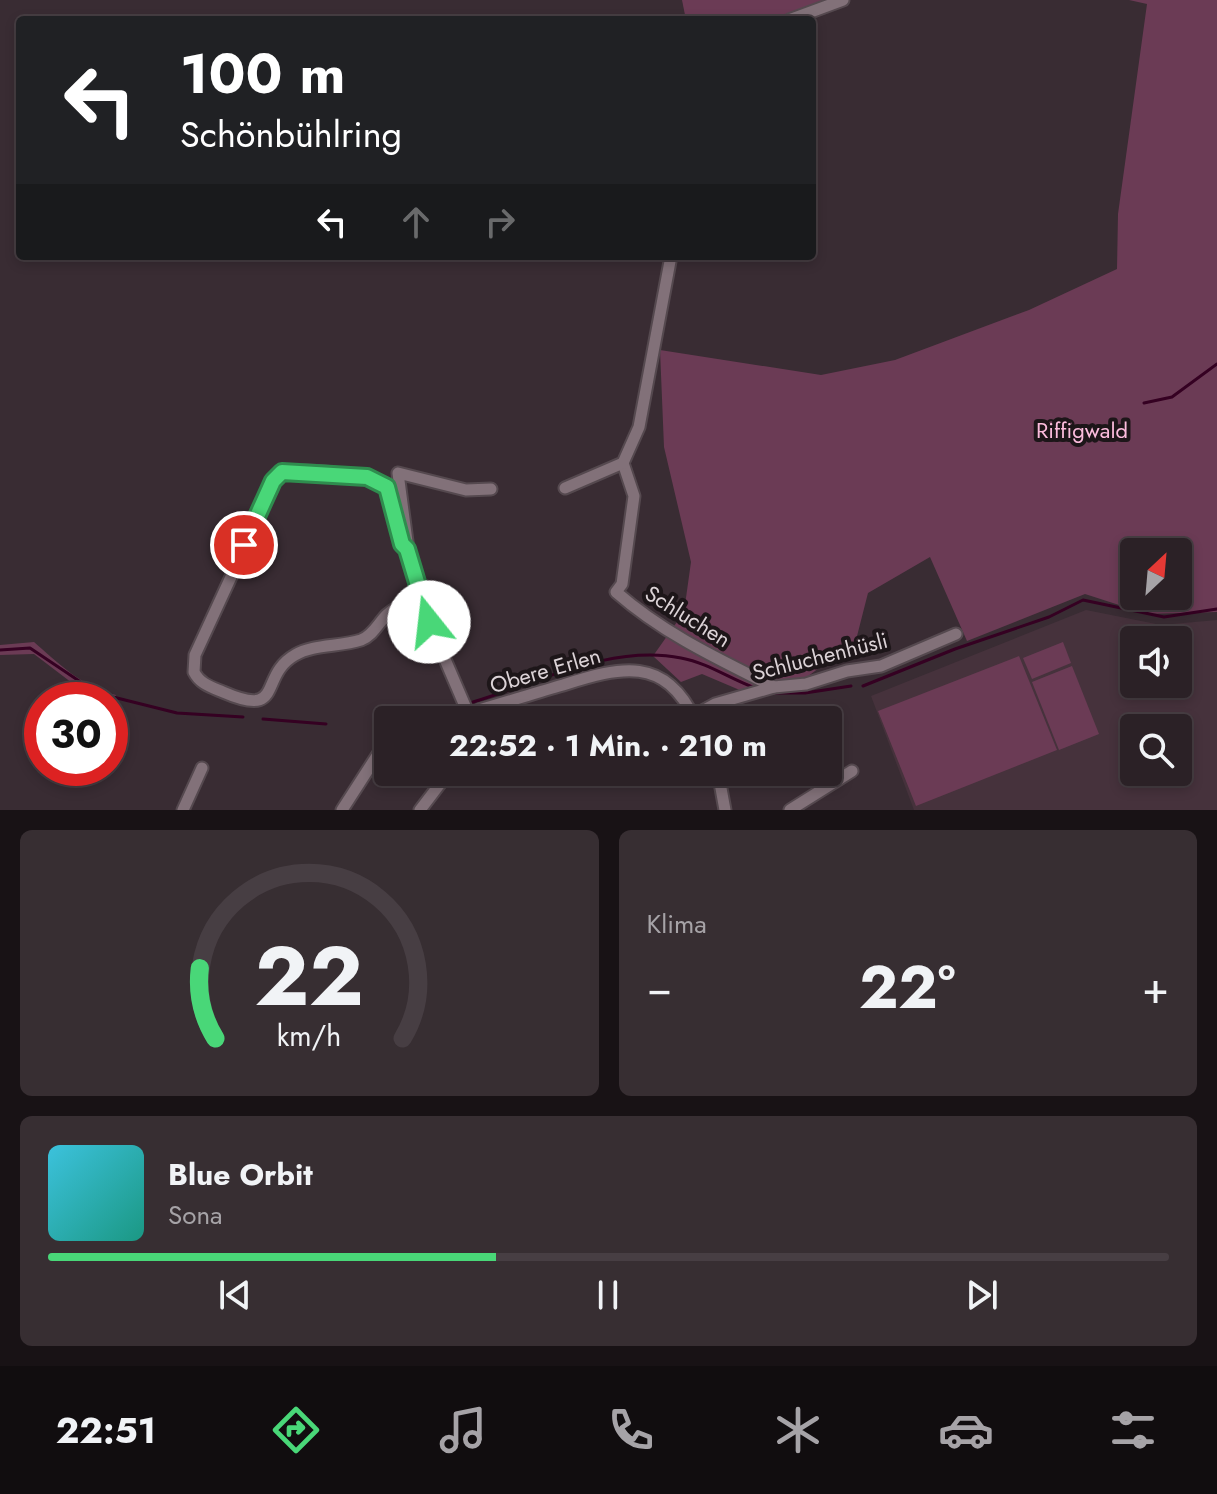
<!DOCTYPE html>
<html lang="de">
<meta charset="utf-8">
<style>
body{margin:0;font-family:Jost,sans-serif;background:#372e32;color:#f1f3f6;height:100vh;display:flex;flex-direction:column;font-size:30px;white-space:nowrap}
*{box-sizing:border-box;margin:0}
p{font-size:26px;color:#a6a3a7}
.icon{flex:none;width:44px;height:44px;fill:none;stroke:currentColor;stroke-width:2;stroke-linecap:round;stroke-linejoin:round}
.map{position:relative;height:810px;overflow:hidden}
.side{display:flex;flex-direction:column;gap:20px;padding:20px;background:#181215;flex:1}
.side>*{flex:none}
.banner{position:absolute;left:16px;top:16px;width:800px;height:244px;border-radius:8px;box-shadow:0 4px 12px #0003,0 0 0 2px #473e43;background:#202124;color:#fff;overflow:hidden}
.needle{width:52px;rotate:26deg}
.buttons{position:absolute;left:1120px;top:538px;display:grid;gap:16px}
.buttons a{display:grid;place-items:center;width:72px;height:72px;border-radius:8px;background:#2b2126;box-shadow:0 4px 12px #0003,0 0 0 2px #473e43;font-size:40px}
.speed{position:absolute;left:24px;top:682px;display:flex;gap:16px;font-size:40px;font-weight:700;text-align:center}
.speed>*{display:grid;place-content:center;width:104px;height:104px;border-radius:50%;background:#2b2126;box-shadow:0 4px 12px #0003,0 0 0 2px #473e43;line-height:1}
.speed .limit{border:12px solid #d22;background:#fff;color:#111}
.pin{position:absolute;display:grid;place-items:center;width:68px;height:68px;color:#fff;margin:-34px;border:4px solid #fff;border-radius:50%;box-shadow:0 2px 8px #0007}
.me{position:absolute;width:88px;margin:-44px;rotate:344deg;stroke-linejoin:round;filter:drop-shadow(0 0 6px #0008)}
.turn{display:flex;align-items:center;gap:28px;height:168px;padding:0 32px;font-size:36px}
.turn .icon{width:104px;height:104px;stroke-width:2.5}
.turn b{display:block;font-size:56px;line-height:68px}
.lanes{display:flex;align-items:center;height:76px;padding:0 32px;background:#0003;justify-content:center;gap:40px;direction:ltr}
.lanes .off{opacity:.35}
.big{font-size:60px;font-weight:700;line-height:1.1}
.side .widget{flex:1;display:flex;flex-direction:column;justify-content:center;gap:12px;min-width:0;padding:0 28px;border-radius:12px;background:#372e32}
.side .dial{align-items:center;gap:0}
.dial svg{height:208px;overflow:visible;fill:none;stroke:#473e43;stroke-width:7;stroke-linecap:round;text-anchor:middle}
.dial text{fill:#f1f3f6;stroke:none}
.song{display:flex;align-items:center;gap:24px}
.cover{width:96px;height:96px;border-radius:12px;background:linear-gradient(135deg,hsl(190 70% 55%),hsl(170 70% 35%))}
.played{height:8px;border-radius:4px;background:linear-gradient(90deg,#49d778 40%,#473e43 40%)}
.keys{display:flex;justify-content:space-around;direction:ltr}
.heat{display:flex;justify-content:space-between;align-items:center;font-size:44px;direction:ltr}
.side .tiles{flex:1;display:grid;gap:20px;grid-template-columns:1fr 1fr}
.widget:last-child{grid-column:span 2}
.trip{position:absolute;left:374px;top:706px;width:468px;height:80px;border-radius:8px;background:#2b2126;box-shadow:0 4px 12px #0003,0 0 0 2px #473e43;font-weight:700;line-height:80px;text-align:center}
.tabs{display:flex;height:128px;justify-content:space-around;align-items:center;background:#110d0f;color:#a6a3a7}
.tabs .icon{width:56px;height:56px}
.tabs .on{color:#49d778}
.tabs b{font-size:36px;color:#f1f3f6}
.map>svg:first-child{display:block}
</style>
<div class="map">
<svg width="1217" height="810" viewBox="0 0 1217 810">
<rect width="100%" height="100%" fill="#392c33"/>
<path fill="#46323c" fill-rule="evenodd" d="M1086,610l75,15 56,-5v190h-303l-43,-114zM1134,640h44v44h-44zM1134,728h44v44h-44z"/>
<g fill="#6b3b55" fill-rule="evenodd">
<path d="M682,0h155l-58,20h-93z"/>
<path d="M1129,0h88v612l-70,2 -62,-20 -118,47 -37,-84 -62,36 -12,47 -53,40 -61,11 -40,-17 -21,8 -28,-26 31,-44 7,-50 -27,-115 -4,-97 161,25 74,-15 134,-50 88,-41 1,-55 29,-210zM1134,552h44v44h-44z"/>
<path d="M34,642c22,19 50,47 82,53l-4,7 -32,-13 -46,-35 -34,1v-10z"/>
<path d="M1063,642l8,21 -39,16 -9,-21z"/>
<path d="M1019,656l38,94 -141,56 -38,-95z"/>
<path d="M1072,666l27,68 -40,16 -27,-68z"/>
</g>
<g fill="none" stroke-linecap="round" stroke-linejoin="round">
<g stroke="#350122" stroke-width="3">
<path d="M1144,403l28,-6 45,-33"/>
<path d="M0,650l30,-2 67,45 80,20 66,4"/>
<path d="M863,686l92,-37 94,-32 34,-17 81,17 53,-8"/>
<path d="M771,693h34l46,-7"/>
<path d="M473,702c66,-20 139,-58 208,-44 27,5 49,21 74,30"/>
<path d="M263,719l63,5"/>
</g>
<g stroke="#55494f" stroke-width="15">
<g id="street">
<path d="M789,20l54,-20"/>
<path d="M623,463l11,33 -12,88 -6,8c48,42 102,67 158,95"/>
<path d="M565,488l58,-25 16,-36 32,-171"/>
<path d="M408,549l-10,-76 68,17 25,-1"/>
<path d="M429,622l-32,-14c-16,6 -20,26 -36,32 -21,7 -48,4 -66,15 -37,21 -10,64 -72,37 -12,-5 -23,-8 -29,-20l1,-17 82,-178c13,-13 97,-2 110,10l15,57 5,5 22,73 42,98"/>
<path d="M479,710c28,-8 56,-17 84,-25 57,-18 102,-30 132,35"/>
<path d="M693,716l22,-12 59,-17 32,-3 41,-13 34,-5 75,-32"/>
<path d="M718,772l7,38"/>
<path d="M183,810l19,-42"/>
<path d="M342,810l40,-62 6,-1"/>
<path d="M420,810l29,-38"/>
<path d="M790,810l62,-39"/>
</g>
</g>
<use href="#street" stroke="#827179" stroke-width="11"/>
</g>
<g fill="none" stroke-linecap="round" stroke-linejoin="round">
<g stroke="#2f8c4e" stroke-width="20">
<path id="route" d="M244,545l29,-64 9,-9 85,5 20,10 15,57 5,5 22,73"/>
</g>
<use href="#route" stroke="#49d778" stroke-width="14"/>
</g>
<g text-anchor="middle" stroke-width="8" stroke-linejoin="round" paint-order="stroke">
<g font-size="22" fill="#fcbcdd" stroke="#1d1619">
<text x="1082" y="438">Riffigwald</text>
</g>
<g font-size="22" fill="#dcd3d7" stroke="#1d1619">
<text transform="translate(688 616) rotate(32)" y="8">Schluchen</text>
<text transform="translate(820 656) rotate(-14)" y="8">Schluchenhüsli</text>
<text transform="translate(545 670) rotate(-16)" y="8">Obere Erlen</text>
</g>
</g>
</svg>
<div class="buttons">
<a><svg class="needle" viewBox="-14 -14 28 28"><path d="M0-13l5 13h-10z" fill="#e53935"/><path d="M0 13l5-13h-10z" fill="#a6a3a7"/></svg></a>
<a><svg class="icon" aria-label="sound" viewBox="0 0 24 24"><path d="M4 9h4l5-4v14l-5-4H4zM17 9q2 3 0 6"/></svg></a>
<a><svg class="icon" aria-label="search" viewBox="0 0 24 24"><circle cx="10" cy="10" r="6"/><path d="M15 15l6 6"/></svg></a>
</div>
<div class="speed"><div class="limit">30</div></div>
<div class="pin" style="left:244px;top:545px;background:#d93025"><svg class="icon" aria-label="arrive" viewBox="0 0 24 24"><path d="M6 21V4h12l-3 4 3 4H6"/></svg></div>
<svg class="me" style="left:429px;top:622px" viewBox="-20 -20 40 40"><circle r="19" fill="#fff"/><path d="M0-13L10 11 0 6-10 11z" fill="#49d778"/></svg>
<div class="trip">22:52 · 1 Min. · 210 m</div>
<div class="banner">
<div class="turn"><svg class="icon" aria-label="left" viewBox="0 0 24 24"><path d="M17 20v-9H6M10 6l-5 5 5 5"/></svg><div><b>100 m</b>Schönbühlring</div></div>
<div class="lanes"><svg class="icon" aria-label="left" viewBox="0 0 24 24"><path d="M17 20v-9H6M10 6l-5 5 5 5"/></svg><svg class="icon off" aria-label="ahead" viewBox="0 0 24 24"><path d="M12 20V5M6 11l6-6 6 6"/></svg><svg class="icon off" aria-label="right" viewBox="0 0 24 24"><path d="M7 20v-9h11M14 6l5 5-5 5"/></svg></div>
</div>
</div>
<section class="side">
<div class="tiles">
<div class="widget dial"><svg viewBox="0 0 100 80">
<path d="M14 69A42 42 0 1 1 86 69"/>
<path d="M14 69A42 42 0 0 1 8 42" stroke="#49d778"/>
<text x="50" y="56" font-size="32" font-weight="700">22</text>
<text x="50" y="72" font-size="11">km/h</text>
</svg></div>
<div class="widget"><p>Klima</p>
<div class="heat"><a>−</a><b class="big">22°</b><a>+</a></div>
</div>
<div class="widget">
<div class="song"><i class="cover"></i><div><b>Blue Orbit</b><p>Sona</p></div></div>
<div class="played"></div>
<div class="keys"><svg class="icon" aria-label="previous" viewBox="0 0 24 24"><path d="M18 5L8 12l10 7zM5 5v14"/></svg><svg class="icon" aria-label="pause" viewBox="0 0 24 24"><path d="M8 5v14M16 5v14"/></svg><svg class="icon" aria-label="next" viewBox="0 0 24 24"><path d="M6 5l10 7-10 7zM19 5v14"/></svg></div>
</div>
</div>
</section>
<nav class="tabs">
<b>22:51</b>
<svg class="icon on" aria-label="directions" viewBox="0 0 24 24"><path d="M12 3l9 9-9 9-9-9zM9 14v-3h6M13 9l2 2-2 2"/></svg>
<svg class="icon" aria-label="music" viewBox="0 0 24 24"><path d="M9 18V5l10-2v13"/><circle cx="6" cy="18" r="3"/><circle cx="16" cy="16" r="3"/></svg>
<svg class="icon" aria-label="phone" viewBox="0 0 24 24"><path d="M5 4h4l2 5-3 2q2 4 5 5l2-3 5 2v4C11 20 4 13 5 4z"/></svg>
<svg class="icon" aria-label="climate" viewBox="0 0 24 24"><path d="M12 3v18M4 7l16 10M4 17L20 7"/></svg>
<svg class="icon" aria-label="car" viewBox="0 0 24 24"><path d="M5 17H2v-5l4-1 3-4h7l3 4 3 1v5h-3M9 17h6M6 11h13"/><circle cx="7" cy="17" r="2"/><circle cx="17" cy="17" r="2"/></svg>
<svg class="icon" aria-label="filters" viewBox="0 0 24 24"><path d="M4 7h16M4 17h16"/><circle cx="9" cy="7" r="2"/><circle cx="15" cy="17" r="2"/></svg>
</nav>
